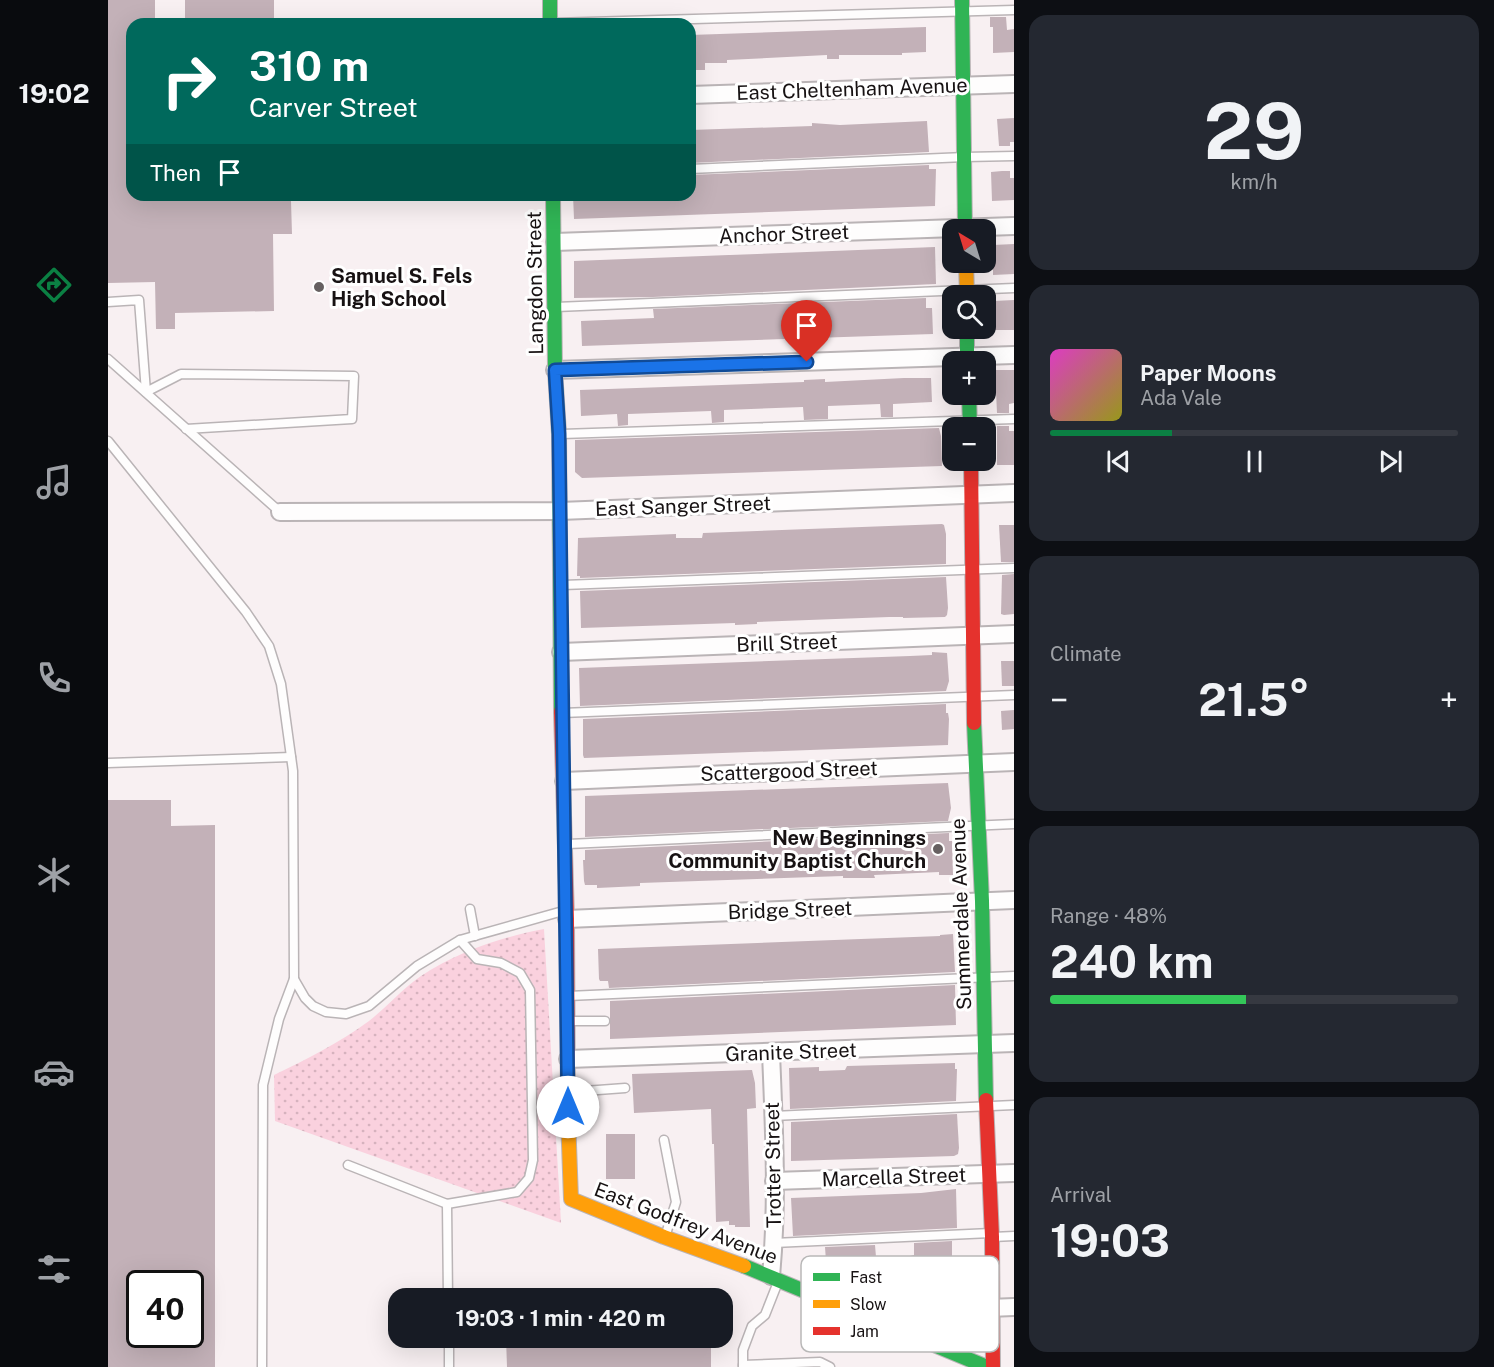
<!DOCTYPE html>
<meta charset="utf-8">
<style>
body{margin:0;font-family:"Public Sans",sans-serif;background:#242831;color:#f1f3f6;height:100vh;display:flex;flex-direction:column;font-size:22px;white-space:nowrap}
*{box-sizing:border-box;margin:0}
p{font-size:20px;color:#9ea1a6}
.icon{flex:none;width:33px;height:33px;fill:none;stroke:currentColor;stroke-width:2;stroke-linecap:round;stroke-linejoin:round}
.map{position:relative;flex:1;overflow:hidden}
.side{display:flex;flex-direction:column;gap:15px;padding:15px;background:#0d0f14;width:480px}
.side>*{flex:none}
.guide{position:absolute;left:18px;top:18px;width:570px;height:183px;border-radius:18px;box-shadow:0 6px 24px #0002;background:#00695c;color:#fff;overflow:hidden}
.needle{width:39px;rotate:322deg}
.buttons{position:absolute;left:834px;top:219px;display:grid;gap:12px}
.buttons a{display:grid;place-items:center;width:54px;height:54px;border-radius:12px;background:#171b24;box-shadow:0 6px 24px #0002;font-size:30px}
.speed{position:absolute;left:18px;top:1270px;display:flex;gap:12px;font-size:30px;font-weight:700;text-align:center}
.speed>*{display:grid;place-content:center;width:78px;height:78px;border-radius:50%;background:#171b24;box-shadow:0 6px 24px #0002;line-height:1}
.speed .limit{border:3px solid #111;border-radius:9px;background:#fff;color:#111}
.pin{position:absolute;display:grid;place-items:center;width:51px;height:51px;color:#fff;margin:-62px -26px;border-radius:50% 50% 50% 0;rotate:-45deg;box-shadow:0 0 6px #0007}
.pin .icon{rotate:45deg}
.me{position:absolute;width:66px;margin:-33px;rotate:0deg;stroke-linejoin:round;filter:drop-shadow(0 0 4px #0008)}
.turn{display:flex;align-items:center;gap:21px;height:126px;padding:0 24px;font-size:27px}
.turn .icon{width:78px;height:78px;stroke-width:2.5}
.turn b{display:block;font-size:42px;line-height:51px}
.then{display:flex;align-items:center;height:57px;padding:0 24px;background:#0003;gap:12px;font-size:22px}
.big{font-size:45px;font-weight:700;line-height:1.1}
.side .widget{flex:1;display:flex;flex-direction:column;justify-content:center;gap:9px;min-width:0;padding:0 21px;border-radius:18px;background:#242831}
.side .dial{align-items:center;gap:0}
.dial b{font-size:78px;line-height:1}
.song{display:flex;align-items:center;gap:18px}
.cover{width:72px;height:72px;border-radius:9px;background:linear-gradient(135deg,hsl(310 70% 55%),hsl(60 70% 35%))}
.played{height:6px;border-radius:3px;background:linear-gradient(90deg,#0b8043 30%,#363941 30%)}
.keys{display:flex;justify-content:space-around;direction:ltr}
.heat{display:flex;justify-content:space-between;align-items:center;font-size:33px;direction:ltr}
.charge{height:9px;border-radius:4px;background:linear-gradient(90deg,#34c759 48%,#363941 0)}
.trip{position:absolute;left:280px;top:1288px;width:345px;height:60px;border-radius:18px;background:#171b24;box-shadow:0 6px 24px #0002;font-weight:700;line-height:60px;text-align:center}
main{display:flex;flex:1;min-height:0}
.menu{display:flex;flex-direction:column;width:108px;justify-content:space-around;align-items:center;background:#090b0e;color:#9ea1a6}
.menu .icon{width:42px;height:42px}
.menu .on{color:#0b8043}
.menu b{font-size:27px;color:#f1f3f6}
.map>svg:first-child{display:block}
</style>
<main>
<nav class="menu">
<b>19:02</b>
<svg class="icon on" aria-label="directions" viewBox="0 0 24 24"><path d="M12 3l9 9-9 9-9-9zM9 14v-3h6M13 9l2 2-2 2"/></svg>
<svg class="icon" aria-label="music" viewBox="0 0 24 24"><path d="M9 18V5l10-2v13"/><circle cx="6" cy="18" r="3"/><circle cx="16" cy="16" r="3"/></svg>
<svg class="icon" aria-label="phone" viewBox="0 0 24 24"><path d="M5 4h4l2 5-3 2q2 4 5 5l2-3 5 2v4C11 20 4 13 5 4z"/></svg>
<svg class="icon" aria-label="climate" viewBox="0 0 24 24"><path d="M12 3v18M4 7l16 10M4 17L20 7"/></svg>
<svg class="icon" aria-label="car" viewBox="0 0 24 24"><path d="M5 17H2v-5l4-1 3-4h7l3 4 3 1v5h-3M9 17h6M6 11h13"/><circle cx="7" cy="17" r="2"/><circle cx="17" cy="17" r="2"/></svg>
<svg class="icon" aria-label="filters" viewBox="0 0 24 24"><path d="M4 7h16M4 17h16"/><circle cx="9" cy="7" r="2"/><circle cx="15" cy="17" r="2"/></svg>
</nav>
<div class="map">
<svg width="906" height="1367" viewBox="0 0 906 1367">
<defs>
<pattern id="grass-dots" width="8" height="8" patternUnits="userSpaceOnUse" patternTransform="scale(1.5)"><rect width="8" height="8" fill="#fad1de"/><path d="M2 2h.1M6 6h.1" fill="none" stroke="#d6b2be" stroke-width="1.8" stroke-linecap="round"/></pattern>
</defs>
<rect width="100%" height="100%" fill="#f8f0f2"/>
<path fill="url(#grass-dots)" d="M436,929l17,294 -286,-102 -1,-46c33,-16 65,-32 95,-54 18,-14 33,-32 52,-45 37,-24 80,-39 123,-47z"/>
<g fill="#c3b1b8" fill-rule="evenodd">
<path d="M0,0h47v24h-23v171h146v6h13l1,33h-19l1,77 -99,2v16h-19l-1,-47 -47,1z"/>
<rect x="77" y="0" width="89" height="24"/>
<path d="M882,17h16l1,13 7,-1v23l-21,1v-26h-3z"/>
<path d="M818,27v25l-24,1v2h-63v4h-12v-4l-100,5v3h-22v7h-11l-1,-10h-3v-25z"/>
<path d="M906,118v24h-4v4h-11l-2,-27z"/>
<path d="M819,121l2,31 -239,11v-33l122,-4v-3l28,2z"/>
<path d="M821,165v4h7l-1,37 -361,13 -1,-24h117v-20z"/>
<path d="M894,171h8v7h4v22l-22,1 -1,-29z"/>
<path d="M906,244v30l-21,1v-30z"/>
<path d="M827,247l1,37 -283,13 -79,1v-37z"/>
<path d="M818,298v10h6l1,26 -351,12 -1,-25 73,-3 -1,-9z"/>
<path d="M906,300v30h-19l-1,-29z"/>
<path d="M887,370h19v33l-5,1v9h-12z"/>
<path d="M796,378h27l1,24 -39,2v13h-12l-1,-13 -52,2v13l-24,1 -1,-13 -79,3v12l-12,1 -1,-12 -83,3v11l-10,1 -1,-12 -36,2 -1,-26 224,-8v-2l21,-1v3z"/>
<path d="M889,426h12v5h5v34h-17z"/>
<path d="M831,428l2,8 1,30 -360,12 -7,-6v-32z"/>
<path d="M834,524l2,1 2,9v30l-366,14v-2h-3l1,-38 98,-4v4h26l1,-5z"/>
<path d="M891,525h15v37h-13z"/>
<path d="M906,574v40l-10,1 -3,-1 1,-39z"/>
<path d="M838,577l2,31 -1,7 -2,2 -42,1v-1h-14l-132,5v2l-22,1v-2l-154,5 -1,-37z"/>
<path d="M824,652l15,1 2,28 -3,10 -366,15 -1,-38 331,-12 22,-1z"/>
<path d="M893,661h13v25h-12z"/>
<path d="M838,704v9h2l1,6 -1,26 -364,13 -1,-3v-36z"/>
<path d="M906,710v19l-12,1 -1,-19z"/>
<path d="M840,783l3,25 -3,13 -363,16v-41z"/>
<path d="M0,800h63v26l44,-1v542h-107zM32,1284h50v51h-50z"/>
<path d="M841,833v8h3l1,34h-14v-3l-65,3 1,3h-32v-2l-203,7v3l-43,2v-3h-12l-1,-4 -1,-21h2v-10z"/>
<path d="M845,934l2,38 -346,16 -1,-7h-8l-1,-2 -1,-30 342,-13v-1z"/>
<path d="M847,985l1,40 -346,14v-38z"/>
<path d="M847,1063v6h2l-1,32 -166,8 -1,-41 30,-1v4l26,-1 2,-4z"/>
<path d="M644,1070l3,13 1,25 -9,1 3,118h-15v-2h-6v-4l-13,1 -2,-78h-2l-1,-35 -77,4 -2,-39z"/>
<path d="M849,1114l2,34 -1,6 -4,2 -163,5v-39z"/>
<rect x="498" y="1134" width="29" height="45"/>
<path d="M848,1189l1,39 -164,8 -2,-38 130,-5z"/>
<path d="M844,1241v15h8l1,14h-8v13l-65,2 -3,-1v-5l-9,1v-4h-12v-5h-11l-1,-8 -20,1v-3h-6l-1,-14 50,-2 1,12 34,-1 4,-1v-12z"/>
<path d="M398,1338h205v29h-204z"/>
</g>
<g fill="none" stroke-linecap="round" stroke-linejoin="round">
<g stroke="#bab4b6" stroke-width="11">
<g id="lane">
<path d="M445,23l461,-13"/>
<path d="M582,169l275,-12 49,-1"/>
<path d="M0,302l31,-2 7,92 35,-18 173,2 -2,43 -166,10"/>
<path d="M448,307l458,-19"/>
<path d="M0,359l172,153"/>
<path d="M454,434l452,-15"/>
<path d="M0,441l138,171 23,34 12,38 12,87 1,208 -15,40 -16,66 -1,282"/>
<path d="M455,585l451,-17"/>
<path d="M454,713l452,-18"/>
<path d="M0,763l183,-6"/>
<path d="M460,844l446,-20"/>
<path d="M362,909l5,27"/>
<path d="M186,979l11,19 8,8 13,6 20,2 23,-8 48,-40 43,-26 103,-29"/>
<path d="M460,996l446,-20"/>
<path d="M462,1021h35"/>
<path d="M463,1092l54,-4"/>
<path d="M665,1116l241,-11"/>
<path d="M556,1140l12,62 -11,35"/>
<path d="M240,1165l99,39 70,-12 12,-14 4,-18 -3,-170 -10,-17 -19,-10 -24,-4 -17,-19"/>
<path d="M339,1204l1,95"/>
<path d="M885,1237l21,-1"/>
<path d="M666,1243l217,-10"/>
<path d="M341,1338v29"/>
<path d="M635,1365l77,-3 10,5"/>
<path d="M635,1367v-17l9,-24 13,-11 13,-33"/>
</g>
</g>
<g stroke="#bab4b6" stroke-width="20">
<g id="street">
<path d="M582,95l324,-11"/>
<path d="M447,242l459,-16"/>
<path d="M447,370l459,-15"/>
<path d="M172,512l280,-1 454,-18"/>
<path d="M453,652l453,-18"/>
<path d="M456,781l450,-19"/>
<path d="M459,919l447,-19"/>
<path d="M460,1059l446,-16"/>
<path d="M666,1181l240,-8"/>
<path d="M663,1276c7,-74 3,-149 0,-223"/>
<path d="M758,1313l148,-6"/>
</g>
</g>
<g stroke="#bab4b6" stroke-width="16">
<g id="fast">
<path d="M442,0v24"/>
<path d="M854,0l3,230"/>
<path d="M445,195l2,175 4,64 2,277"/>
<path d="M859,328v34"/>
<path d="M861,394l1,34"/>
<path d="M866,723l8,178 4,199"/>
<path d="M636,1266l243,101"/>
</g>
</g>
<g stroke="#bab4b6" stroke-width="16">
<g id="slow">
<path d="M858,262l1,34"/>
<path d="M460,1117l3,82 93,38 80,29"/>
</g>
</g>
<g stroke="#bab4b6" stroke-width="16">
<g id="jam">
<path d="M863,460l3,263"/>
<path d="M453,711l6,208 1,198"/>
<path d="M878,1100l6,137 1,130"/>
</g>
</g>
<use href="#lane" stroke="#fefdfd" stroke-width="8"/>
<use href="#street" stroke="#fefdfd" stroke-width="16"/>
<use href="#fast" stroke="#30b455" stroke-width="14"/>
<use href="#slow" stroke="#ff9f0a" stroke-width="14"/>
<use href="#jam" stroke="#e5322d" stroke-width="14"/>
</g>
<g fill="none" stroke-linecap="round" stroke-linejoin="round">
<g stroke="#114b97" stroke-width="15">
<path id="route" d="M460,1107l-9,-673 -4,-64 252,-8"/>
</g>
<use href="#route" stroke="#1a73e8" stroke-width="10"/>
</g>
<g fill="#666061" stroke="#fff" stroke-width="2">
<circle cx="211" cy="287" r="6"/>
<circle cx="830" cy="849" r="6"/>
</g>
<g text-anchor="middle" stroke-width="6" stroke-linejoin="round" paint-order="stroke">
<g font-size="20" fill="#171213" stroke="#fff">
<text transform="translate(744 89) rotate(-2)" y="7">East Cheltenham Avenue</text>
<text transform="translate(676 234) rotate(-2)" y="7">Anchor Street</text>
<text transform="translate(427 283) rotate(-91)" y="7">Langdon Street</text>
<text transform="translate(575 506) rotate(-2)" y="7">East Sanger Street</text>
<text transform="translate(679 643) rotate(-2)" y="7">Brill Street</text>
<text transform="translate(681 771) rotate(-2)" y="7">Scattergood Street</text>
<text transform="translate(682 910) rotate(-2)" y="7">Bridge Street</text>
<text transform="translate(853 914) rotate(-92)" y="7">Summerdale Avenue</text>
<text transform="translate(683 1052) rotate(-2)" y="7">Granite Street</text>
<text transform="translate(665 1165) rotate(-91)" y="7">Trotter Street</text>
<text transform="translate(786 1177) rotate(-2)" y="7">Marcella Street</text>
<text transform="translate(578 1223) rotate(21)" y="7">East Godfrey Avenue</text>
</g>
<g font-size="20" font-weight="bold" fill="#171213" stroke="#fff" text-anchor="start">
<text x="223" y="283">Samuel S. Fels<tspan x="223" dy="23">High School</tspan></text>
<text x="818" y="845" text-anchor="end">New Beginnings<tspan x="818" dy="23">Community Baptist Church</tspan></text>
</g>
</g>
<rect x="693" y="1256" width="198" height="96" rx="9" fill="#fff" stroke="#b9b8b8" stroke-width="1.5"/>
<rect x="705" y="1273" width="27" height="8" fill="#30b455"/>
<rect x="705" y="1300" width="27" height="8" fill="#ff9f0a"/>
<rect x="705" y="1327" width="27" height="8" fill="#e5322d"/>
<g font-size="16" fill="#171213">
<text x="742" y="1283">Fast</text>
<text x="742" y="1310">Slow</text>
<text x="742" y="1337">Jam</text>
</g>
</svg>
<div class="buttons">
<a><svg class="needle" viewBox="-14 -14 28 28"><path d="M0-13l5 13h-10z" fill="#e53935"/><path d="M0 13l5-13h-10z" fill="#9ea1a6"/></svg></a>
<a><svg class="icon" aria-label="search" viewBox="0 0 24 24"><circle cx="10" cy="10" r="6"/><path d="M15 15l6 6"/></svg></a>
<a>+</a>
<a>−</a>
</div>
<div class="speed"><div class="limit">40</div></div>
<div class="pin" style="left:699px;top:362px;background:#d93025"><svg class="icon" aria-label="arrive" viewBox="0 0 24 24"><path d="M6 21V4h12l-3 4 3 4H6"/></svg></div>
<svg class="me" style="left:460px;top:1107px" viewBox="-20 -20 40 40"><circle r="19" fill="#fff"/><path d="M0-13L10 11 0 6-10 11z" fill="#1a73e8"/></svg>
<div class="trip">19:03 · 1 min · 420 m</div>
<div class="guide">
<div class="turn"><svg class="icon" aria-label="right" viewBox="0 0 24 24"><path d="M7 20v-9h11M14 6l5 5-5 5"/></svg><div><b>310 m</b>Carver Street</div></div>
<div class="then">Then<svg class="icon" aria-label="arrive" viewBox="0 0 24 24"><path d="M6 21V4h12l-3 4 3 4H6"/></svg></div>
</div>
</div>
<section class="side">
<div class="widget dial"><b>29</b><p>km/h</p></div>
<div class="widget">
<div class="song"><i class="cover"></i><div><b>Paper Moons</b><p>Ada Vale</p></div></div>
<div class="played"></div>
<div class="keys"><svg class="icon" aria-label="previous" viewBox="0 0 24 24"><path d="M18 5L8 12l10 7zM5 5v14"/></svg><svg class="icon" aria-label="pause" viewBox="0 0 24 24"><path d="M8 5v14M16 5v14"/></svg><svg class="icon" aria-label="next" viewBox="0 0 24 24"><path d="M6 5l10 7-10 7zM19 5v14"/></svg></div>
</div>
<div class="widget"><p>Climate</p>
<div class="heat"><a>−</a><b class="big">21.5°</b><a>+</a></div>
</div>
<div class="widget"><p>Range · 48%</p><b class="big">240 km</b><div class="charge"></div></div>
<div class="widget"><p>Arrival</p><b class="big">19:03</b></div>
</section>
</main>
